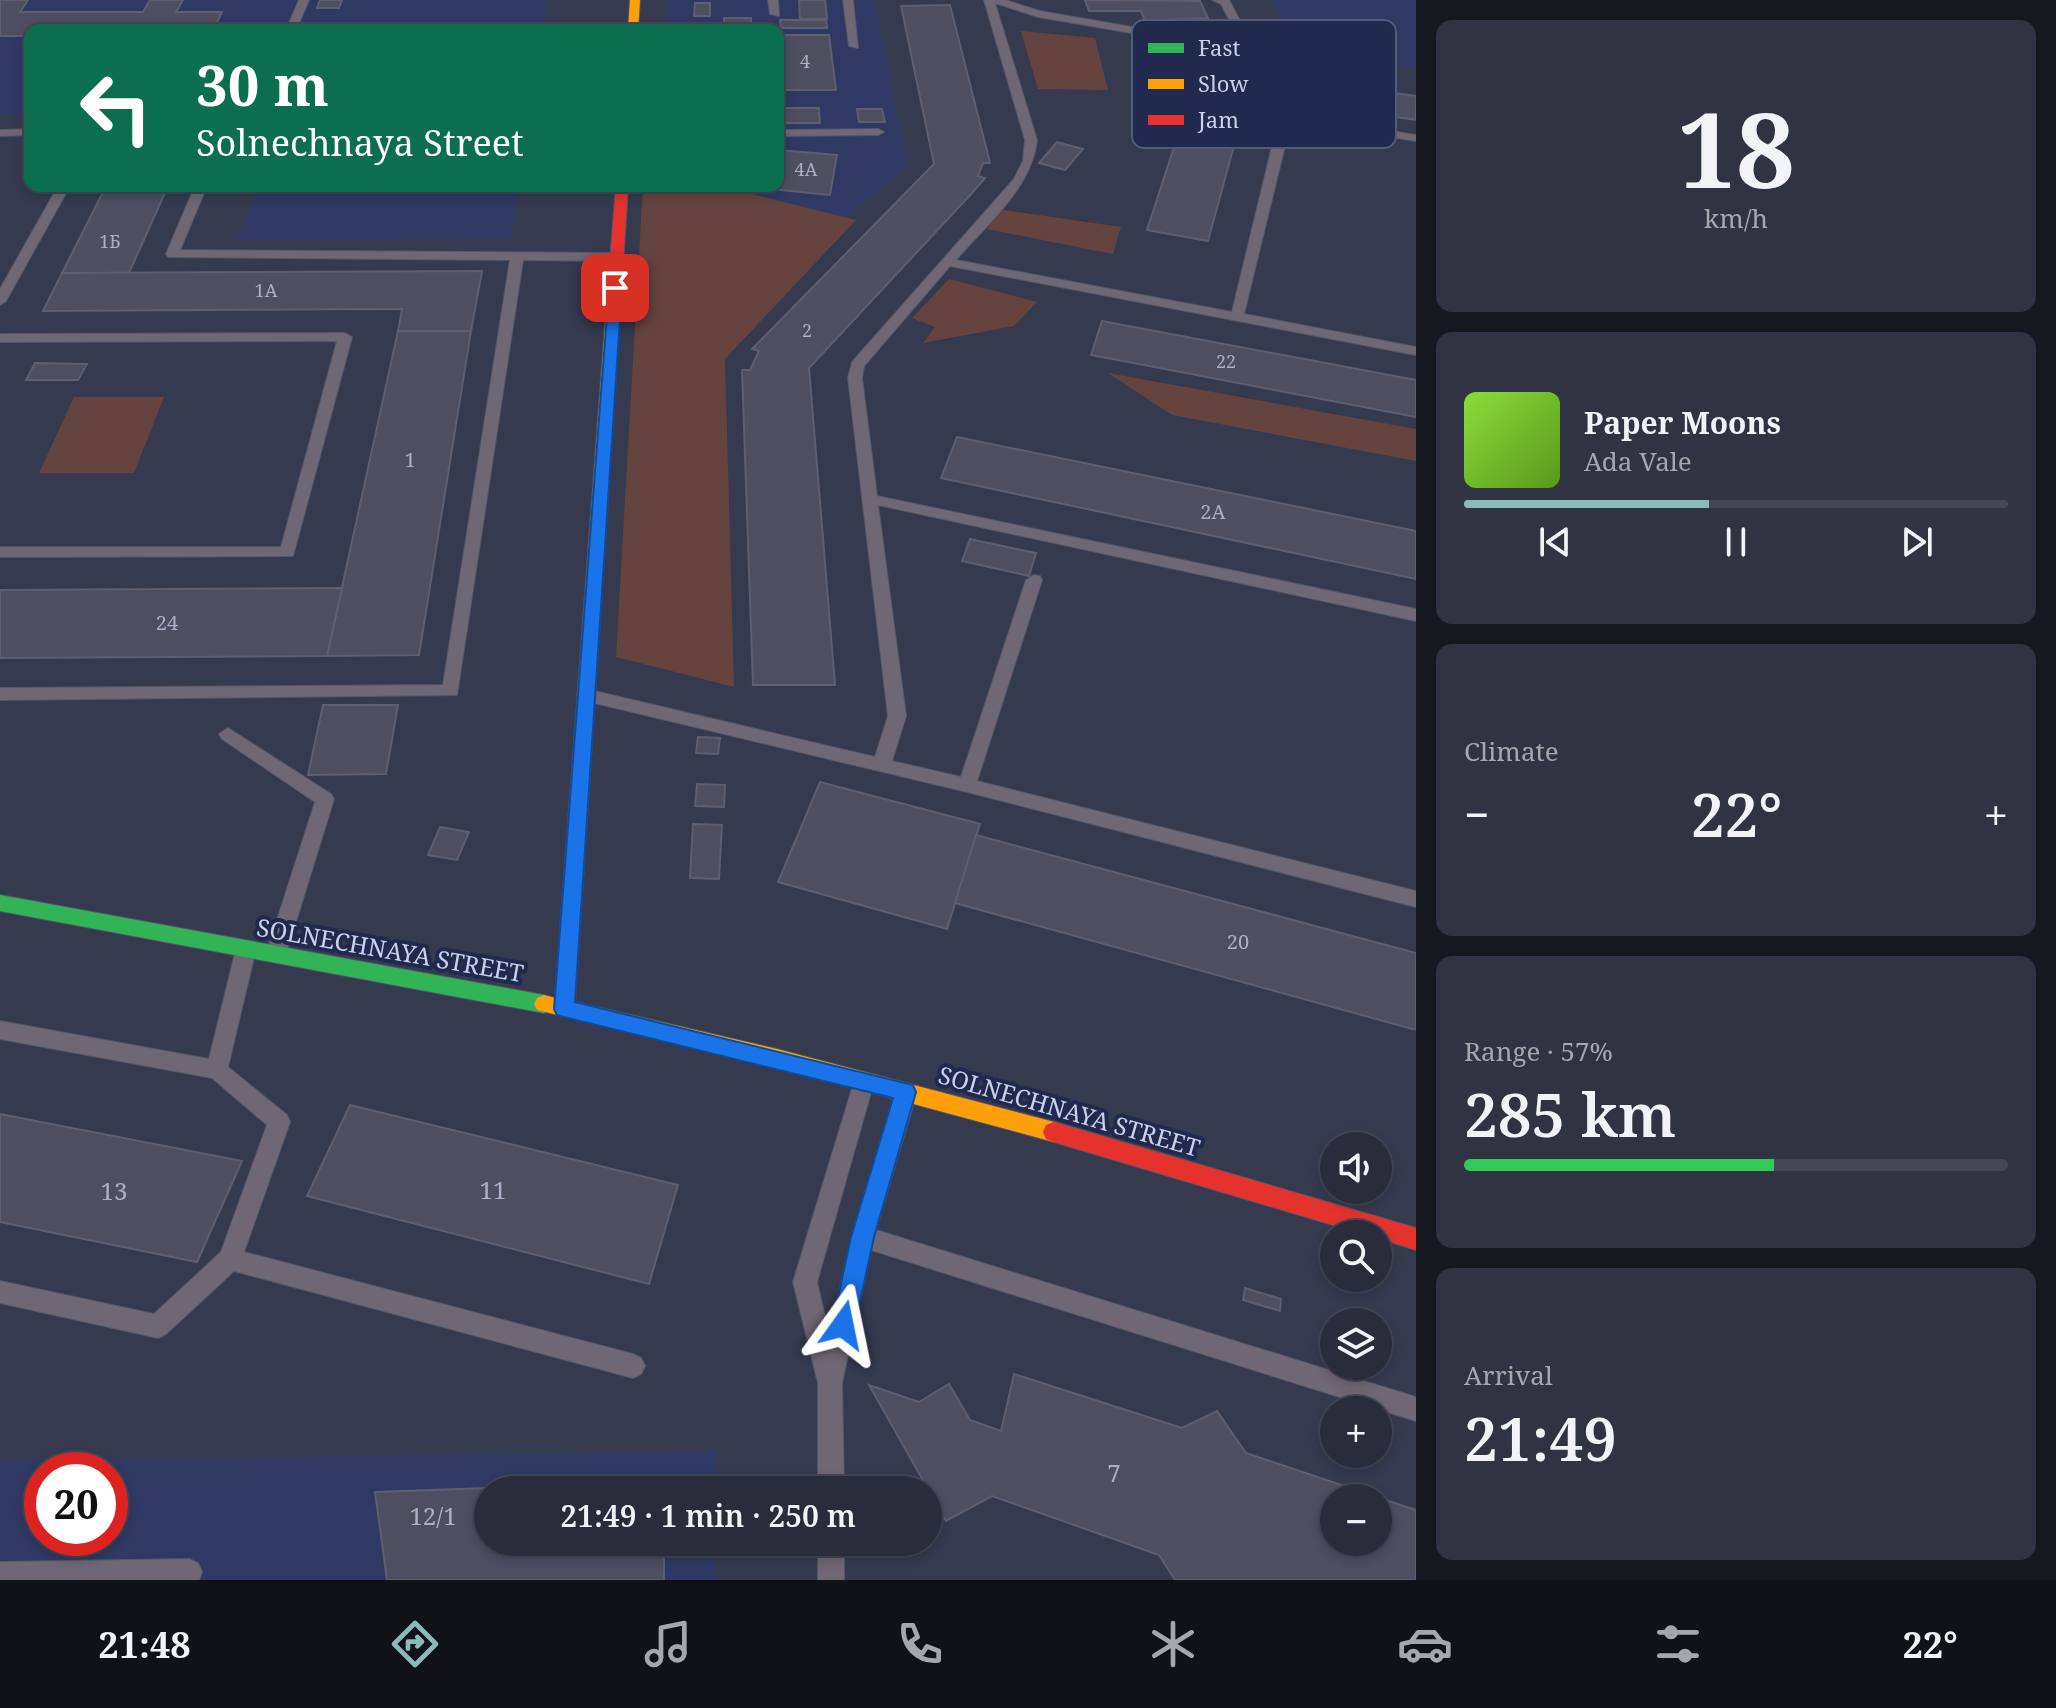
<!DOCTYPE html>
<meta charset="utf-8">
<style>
body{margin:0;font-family:"Noto Serif",serif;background:#303442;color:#f1f3f6;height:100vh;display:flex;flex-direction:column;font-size:30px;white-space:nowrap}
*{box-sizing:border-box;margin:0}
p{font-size:26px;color:#a5a7af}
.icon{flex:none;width:44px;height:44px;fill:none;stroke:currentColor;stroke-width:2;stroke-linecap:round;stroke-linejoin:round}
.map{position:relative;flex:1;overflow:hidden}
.details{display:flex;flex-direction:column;gap:20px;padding:20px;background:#161820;width:640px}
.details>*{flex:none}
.top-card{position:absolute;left:24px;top:24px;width:760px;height:168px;border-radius:16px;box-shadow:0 4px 12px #0003,0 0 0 2px #444855;background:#0b6e4f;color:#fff;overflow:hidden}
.fabs{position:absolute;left:1320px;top:1132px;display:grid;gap:16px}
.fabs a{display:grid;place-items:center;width:72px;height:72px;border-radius:50%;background:#282c3b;box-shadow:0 4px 12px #0003,0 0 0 2px #444855;font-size:40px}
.speed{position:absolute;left:24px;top:1452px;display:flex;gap:16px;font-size:40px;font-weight:700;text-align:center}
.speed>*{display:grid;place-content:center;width:104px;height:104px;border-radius:50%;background:#282c3b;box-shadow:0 4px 12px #0003,0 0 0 2px #444855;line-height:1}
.speed .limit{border:12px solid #d22;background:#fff;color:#111}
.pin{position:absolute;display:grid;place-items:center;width:68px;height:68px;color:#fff;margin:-34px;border-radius:16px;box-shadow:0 4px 12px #0006}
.me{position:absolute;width:88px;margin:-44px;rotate:12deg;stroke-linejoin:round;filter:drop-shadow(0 0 6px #0008)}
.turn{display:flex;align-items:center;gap:28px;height:168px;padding:0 40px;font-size:36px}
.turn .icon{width:104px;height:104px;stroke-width:2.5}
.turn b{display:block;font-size:56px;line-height:68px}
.big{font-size:60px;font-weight:600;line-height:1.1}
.details .widget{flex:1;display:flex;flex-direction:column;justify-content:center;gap:12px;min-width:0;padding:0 28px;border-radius:16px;background:#303442}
.details .dial{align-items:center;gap:0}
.dial b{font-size:104px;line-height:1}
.song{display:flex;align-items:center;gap:24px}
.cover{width:96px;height:96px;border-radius:12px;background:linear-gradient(135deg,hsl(90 70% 55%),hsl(90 70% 35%))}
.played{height:8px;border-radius:4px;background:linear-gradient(90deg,#8bbbb9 45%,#444855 45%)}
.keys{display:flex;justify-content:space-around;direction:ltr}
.heat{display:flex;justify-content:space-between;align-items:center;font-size:44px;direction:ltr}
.charge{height:12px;border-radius:6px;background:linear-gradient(90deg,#34c759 57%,#444855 0)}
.trip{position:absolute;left:474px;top:1476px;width:468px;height:80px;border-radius:40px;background:#282c3b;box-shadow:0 4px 12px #0003,0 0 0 2px #444855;font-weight:600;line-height:80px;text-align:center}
.tabs{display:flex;height:128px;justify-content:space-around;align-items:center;background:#101218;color:#a5a7af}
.tabs .icon{width:56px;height:56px}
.tabs .active{color:#8bbbb9}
.tabs b{font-size:36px;color:#f1f3f6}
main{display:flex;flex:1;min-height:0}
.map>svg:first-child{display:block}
</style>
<main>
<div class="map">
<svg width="1416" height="1580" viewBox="0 0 1416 1580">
<rect width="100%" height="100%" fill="#353a4f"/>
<g fill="#2f3963" fill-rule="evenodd">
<path d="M0,0h548l-5,30h-513v84h-30z"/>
<path d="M667,0h208l32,166 -247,207 3,-187h115v-156h-112z"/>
<path d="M1271,0h145v68l-113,-15z"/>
<path d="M258,186h261l-8,53 -274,1z"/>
<path d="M716,1451v39h-228v52h228v38h-716v-119zM42,1470h68v68h-68z"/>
</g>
<g fill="#65443f">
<path d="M1021,31l74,7 13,52 -70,-1z"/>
<path d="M643,186h77l136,34 -131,139 9,328 -118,-30z"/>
<path d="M1002,210h1l118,17 -8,27 -126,-25z"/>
<path d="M949,279l88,23 -23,24 -91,17 12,-16 -23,-9z"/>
<path d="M1108,373l308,56v32l-244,-46z"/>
<path d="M74,397h90l-30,76h-95z"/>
</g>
<g fill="#4d4e60" stroke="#5d5e70" stroke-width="2" fill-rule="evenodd">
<path d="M0,0h28l-8,12h123l7,-12h33l-7,12h46l-9,18h-183v6h-30z"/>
<path d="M320,0h22l-3,8h-22z"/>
<path d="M799,0h26l2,19h-27z"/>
<path d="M1085,0l115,1 8,17 -63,3 -4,-10h-52z"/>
<path d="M695,3h15v13h-16z"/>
<path d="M950,5l40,158h-7l-5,13 7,2 -12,14 -164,176 26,317h-82l-11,-315h8l9,-19 -7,-2 182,-185 -33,-158z"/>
<rect x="724" y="18" width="27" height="11"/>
<path d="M780,20h46l1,8h-46z"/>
<path d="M778,35h51l7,55h-58z"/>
<path d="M1201,64l53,8 -46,169 -61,-11z"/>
<path d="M1335,84l81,12v24l-85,-13z"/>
<path d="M778,108h41l1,15h-42z"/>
<path d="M857,109h25l3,13h-26z"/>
<path d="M1057,142l26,7 -18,21 -26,-7z"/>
<path d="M778,150l59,5 -7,40 -91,-9h39z"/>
<path d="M106,186h62l-39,87h-67z"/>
<path d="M482,271l-11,60h-73l4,-22 -359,2 19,-38z"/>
<path d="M1102,321l314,59v37l-325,-62z"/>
<path d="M398,331h73l-52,324 -92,1z"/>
<path d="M35,363l52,1 -9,16h-52z"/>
<path d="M957,437l459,94v48l-475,-101z"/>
<path d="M970,539l66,14 -7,23 -67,-15z"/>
<path d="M342,588l-15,68 -327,2v-68z"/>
<path d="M323,705h75l-12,69 -78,1z"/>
<path d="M698,737l22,1 -2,16 -22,-1z"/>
<path d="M820,782l160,42 -33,105 -169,-47z"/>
<path d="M697,784l28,1 -1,22 -29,-1z"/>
<path d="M693,824l29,1 -3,54 -29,-1z"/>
<path d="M440,827l29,5 -12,28 -29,-5z"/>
<path d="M976,835l440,118v77l-461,-127z"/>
<path d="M350,1105l328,80 -29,99 -342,-88z"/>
<path d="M0,1114l242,47 -45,101 -197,-40z"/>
<path d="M1245,1288l36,11 -1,12 -37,-11z"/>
<path d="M1014,1374l168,54 35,-17 29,42 170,57v70h-241l-16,-25 -167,-59 -46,25 -77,-136 50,17 30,-18 21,36 31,11zM1334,1498h44v44h-44z"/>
<path d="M885,1476l3,14h-24l-2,-10z"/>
<path d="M664,1482v8h-176v52h176v38h-277l-12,-88z"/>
</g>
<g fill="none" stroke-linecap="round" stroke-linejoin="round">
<g stroke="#525768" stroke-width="2">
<g id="lane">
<path d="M299,0h10l-13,30h-10z"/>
<path d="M768,0h10l1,16 -9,-2z"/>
<path d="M843,0h10l5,48 -9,-2z"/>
<path d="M984,0h21l35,11 109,19 85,-1 -13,-25 -9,-4h17l17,32 -5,3 -92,1 -111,-19 -43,-14 42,137c-5,48 -51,85 -81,120l276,52 57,-236 5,-3 5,3 -7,39 124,20v6l-125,-20 -47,193 172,33v8l-466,-89 -86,100 -2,12 15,118 539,113v12l-538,-116 28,211 -14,45 69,16 65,-197 8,-5 6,1 2,4 -65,201 439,110v16l-449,-115 -381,-91 -9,-6 9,-6 289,68 13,-41 -40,-338 4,-16 162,-183 9,-18 2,-21z"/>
<path d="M30,129v6l-30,1v-6z"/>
<path d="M778,130l100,-1 6,3 -6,3 -100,1z"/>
<path d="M58,186h12l-64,115 -6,4v-16z"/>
<path d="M195,186h12l-27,64 438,3 6,4 -6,4 -95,-1 -66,435 -457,5v-12l443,-3 67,-425 -342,-3 -2,-3z"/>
<path d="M345,333l7,4 -59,219 -293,1v-10h281l56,-206 -337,1v-8z"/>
<path d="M228,728l103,66 3,5 -48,155 -3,6 -7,2 -7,-2 -3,-6 49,-152 -93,-63 -3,-5z"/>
<path d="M246,941l7,2 3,6 -28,118 59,48 3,7 -46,130 389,102 8,4 4,8 -4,8 -8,4 -399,-107 -68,63 -8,4 -158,-35v-22l154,33 67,-62 46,-127 -55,-47 -212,-39v-18l209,38 27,-110 3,-6z"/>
<path d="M864,1073l7,2 3,7 -57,200 12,51 23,-96 43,-145 4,-7 7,-2 7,2 4,7 -41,138 540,167v24l-545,-171 -29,133 2,107h-26v-107l-25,-101 61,-200 3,-7z"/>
<rect x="818" y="1542" width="26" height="38"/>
<path d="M189,1559l9,4 4,9 -3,8h-199v-18z"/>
</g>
</g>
<g stroke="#525768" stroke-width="2">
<path id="fast" d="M0,895l544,100 7,3 3,6 -3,6 -7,3 -544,-102z"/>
</g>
<g stroke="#525768" stroke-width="2">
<g id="slow">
<path d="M630,0h10l-2,30h-10z"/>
<path d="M613,308l7,4 -45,690 202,47 277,73 8,3 3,7 -3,7 -8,3 -277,-75 -240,-57 -3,-6 3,-6 7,-3 11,3 51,-686z"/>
</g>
</g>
<g stroke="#525768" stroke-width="2">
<g id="jam">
<path d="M616,186h12l-8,126 -7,4 -7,-4z"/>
<path d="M1054,1122l362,106v22l-38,-12v-4h-15l-309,-92 -8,-3 -3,-7 3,-7z"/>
</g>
</g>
<use href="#lane" fill="#706774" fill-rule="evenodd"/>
<use href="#fast" fill="#30b455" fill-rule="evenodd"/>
<use href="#slow" fill="#ff9f0a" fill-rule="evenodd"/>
<use href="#jam" fill="#e5322d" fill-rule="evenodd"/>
</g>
<path fill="#1a73e8" stroke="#114b97" stroke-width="2" d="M615,284l7,4 -47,714 338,83 3,7 -42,145 -19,88 -3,8 -9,3 -8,-3 -3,-8 19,-88 42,-139 -329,-81 -7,-2 -3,-6 55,-721z"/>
<g text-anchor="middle" stroke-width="8" stroke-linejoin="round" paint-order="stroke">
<g font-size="18" fill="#aab0c7">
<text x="805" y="68">4</text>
<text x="806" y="176">4А</text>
<text x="110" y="248">1Б</text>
<text x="266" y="297">1А</text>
<text x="807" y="337">2</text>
<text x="1226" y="368">22</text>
</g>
<g font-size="20" fill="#aab0c7">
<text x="410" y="467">1</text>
<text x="1213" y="519">2А</text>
<text x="167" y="630">24</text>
<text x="1238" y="949">20</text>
</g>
<g font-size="24" fill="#c9d0e9" stroke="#21294f">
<text transform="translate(390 951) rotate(10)" y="8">SOLNECHNAYA STREET</text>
<text transform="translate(1069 1112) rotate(16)" y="8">SOLNECHNAYA STREET</text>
</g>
<g font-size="24" fill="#aab0c7">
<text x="493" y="1199">11</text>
<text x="114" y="1200">13</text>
<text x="1114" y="1482">7</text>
<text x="433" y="1525">12/1</text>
</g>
</g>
<rect x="1132" y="20" width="264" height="128" rx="12" fill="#21294f" stroke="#535b7d" stroke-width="2"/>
<rect x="1148" y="43" width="36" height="10" fill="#30b455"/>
<rect x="1148" y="79" width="36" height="10" fill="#ff9f0a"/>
<rect x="1148" y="115" width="36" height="10" fill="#e5322d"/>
<g font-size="22" fill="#c9d0e9">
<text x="1198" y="56">Fast</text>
<text x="1198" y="92">Slow</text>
<text x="1198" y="128">Jam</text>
</g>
</svg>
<div class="fabs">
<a><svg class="icon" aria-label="sound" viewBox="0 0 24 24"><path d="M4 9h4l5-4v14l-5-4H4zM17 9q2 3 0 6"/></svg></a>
<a><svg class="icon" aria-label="search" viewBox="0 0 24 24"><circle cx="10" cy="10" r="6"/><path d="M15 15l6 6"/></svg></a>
<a><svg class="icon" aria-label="layers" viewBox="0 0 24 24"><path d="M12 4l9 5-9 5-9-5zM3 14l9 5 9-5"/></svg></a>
<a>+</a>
<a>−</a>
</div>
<div class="speed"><div class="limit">20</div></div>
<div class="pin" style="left:615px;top:288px;background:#d93025"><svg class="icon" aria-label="arrive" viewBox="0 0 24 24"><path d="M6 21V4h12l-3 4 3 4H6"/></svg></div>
<svg class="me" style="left:843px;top:1325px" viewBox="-20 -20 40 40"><path d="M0-17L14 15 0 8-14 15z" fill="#1a73e8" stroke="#fff" stroke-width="4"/></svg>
<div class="trip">21:49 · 1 min · 250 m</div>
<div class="top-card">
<div class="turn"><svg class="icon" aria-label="left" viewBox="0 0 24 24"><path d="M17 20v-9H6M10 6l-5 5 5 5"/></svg><div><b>30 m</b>Solnechnaya Street</div></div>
</div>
</div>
<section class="details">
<div class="widget dial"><b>18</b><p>km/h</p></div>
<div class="widget">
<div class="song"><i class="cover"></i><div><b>Paper Moons</b><p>Ada Vale</p></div></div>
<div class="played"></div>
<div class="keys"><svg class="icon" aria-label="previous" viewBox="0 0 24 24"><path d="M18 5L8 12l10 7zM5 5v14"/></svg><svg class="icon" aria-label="pause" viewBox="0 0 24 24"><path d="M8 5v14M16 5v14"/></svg><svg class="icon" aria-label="next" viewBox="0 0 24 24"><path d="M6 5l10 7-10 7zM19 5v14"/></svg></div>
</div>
<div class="widget"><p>Climate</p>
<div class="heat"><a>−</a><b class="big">22°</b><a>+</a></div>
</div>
<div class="widget"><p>Range · 57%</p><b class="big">285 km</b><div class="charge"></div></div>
<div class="widget"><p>Arrival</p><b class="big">21:49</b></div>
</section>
</main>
<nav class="tabs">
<b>21:48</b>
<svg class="icon active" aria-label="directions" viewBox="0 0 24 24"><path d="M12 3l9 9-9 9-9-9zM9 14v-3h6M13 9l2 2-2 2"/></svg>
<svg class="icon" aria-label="music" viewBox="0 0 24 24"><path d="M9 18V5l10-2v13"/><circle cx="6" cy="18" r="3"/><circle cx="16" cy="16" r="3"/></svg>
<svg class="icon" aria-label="phone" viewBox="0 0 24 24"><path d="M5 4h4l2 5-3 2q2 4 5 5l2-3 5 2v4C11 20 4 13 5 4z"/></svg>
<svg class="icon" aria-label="climate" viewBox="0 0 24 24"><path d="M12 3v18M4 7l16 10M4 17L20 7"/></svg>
<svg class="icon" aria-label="car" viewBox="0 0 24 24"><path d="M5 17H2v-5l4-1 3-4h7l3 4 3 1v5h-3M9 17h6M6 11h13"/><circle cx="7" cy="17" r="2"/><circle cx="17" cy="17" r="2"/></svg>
<svg class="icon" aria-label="filters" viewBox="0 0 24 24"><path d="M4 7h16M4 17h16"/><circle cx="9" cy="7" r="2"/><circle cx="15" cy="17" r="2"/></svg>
<b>22°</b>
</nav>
